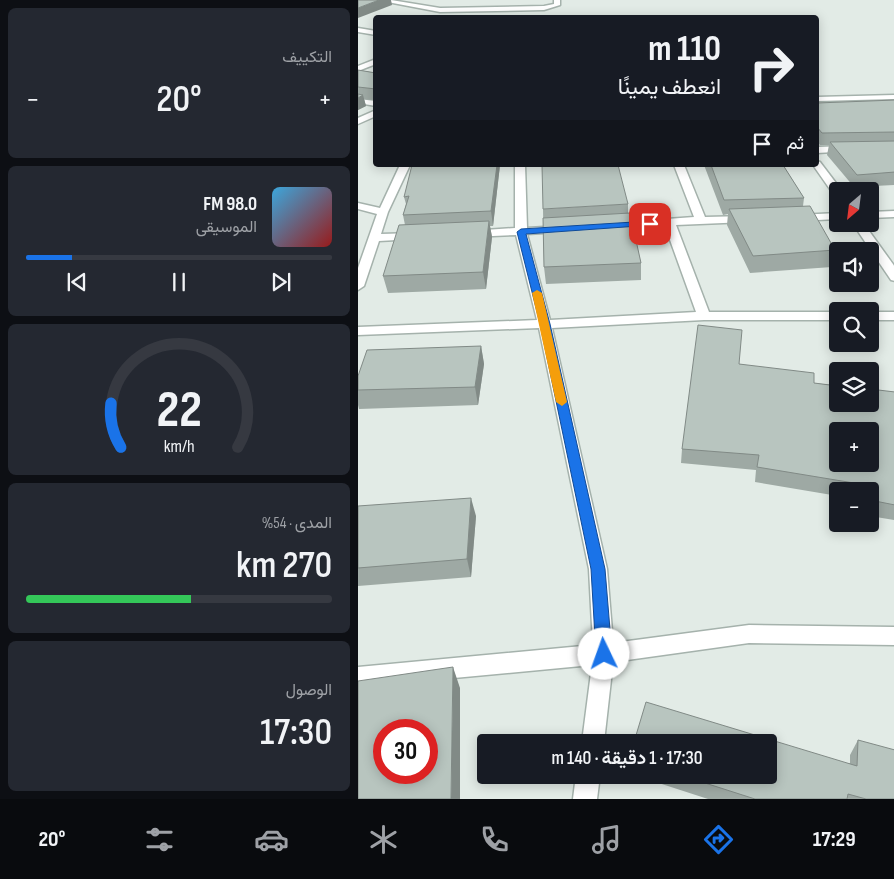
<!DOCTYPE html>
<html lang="ar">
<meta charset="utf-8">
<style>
body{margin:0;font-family:"Sofia Sans Condensed",Vazirmatn,sans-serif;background:#242831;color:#f1f3f6;direction:rtl;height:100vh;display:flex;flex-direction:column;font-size:19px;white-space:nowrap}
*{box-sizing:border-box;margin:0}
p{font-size:16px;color:#9ea1a6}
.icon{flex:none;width:28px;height:28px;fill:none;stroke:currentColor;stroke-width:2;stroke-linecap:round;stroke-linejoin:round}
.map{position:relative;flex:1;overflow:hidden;direction:ltr}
.drawer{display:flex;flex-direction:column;gap:8px;padding:8px;background:#0d0f14;width:358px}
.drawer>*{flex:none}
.top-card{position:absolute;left:15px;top:15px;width:446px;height:152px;border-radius:5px;box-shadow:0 2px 12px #0003;direction:rtl;background:#171b24;color:#f1f3f6;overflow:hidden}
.needle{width:32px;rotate:208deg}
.controls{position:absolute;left:471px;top:182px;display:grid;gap:10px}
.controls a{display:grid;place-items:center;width:50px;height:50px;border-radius:5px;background:#171b24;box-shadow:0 2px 12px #0003;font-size:25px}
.speed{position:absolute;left:15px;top:719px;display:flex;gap:10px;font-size:25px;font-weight:700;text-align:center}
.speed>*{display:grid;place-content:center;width:65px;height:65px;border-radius:50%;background:#171b24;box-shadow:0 2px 12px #0003;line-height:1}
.speed .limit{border:8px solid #d22;background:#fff;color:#111}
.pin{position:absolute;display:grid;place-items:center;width:42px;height:42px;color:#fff;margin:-21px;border-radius:10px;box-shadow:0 2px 8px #0006}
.me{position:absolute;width:55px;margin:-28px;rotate:357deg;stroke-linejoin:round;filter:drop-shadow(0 0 4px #0008)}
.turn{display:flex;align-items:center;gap:18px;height:105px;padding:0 15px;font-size:22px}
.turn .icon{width:65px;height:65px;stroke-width:2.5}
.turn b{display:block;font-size:35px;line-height:42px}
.then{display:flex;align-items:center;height:48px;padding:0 15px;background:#0003;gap:10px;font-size:19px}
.big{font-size:38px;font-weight:600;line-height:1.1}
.drawer .card{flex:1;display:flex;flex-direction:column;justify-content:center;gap:8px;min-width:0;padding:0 18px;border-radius:8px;background:#242831}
.drawer .dial{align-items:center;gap:0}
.dial svg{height:130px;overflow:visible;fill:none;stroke:#363941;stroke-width:7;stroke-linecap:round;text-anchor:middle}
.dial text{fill:#f1f3f6;stroke:none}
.song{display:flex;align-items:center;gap:15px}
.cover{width:60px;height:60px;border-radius:8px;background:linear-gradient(135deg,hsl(200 70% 55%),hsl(0 70% 35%))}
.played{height:5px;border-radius:2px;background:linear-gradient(90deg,#1a73e8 15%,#363941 15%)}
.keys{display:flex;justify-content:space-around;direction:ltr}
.heat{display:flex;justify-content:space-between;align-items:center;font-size:28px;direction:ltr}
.charge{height:8px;border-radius:4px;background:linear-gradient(90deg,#34c759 54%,#363941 0)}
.trip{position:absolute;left:119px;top:734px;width:300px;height:50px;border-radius:5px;background:#171b24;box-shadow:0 2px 12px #0003;font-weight:600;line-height:50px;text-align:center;direction:rtl}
.tabs{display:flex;height:80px;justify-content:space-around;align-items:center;background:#090b0e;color:#9ea1a6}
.tabs .icon{width:35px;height:35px}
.tabs .on{color:#1a73e8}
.tabs b{font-size:22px;color:#f1f3f6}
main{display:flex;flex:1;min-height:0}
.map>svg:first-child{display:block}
</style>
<main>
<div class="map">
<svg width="537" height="799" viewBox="0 0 537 799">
<rect width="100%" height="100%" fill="#e2ebe6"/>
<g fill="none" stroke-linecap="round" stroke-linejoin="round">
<g stroke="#a5b2ac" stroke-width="3">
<g id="minor">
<path d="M19,0h14l49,8 104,-2 10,-2v-4h6v5l-16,5 -104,2z"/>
<path d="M0,28l18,3v4l-18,-3z"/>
<path d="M18,59v5l-18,7v-5z"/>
<path d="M537,95v4l-78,2v-4z"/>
<path d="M0,99l18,2v5l-18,-3z"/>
<path d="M18,110v6l-18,8v-6z"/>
<path d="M490,146l3,1v4l-34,2v-6z"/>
<path d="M459,161l3,1 22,29h-4v5l-4,-1 -21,-30h4z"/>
<path d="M42,165h10l-22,47 -7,22 34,-1 6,3 -6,3 -36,2 -15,45 -6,4v-22l19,-54 -19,-5v-6l22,5z"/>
<path d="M157,165h10l2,63 35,-2 6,3 -6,3 -35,2 23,86 146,-8 -31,-86 -52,3 -6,-3 6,-3 81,-6 -20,-52h10l21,52 42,-1 5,3 -5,3 -71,3 33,87h129v8h-134l-152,8 55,241 6,74 136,-18 146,2v18l-146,-2 -136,19 -9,80h-22l10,-77 -234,22v-20l235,-22 -4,-76 -50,-241 -181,7v-8l179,-7 -21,-85 -46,2 -6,-3 6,-3 45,-3z"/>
<path d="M537,211v6l-25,1v-6z"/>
<path d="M480,213v6l-41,2 -5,-3 5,-3z"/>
<path d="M495,224h11l31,43v14l-4,-1z"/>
<rect x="512" y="312" width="25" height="8"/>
<path d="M218,775h24l-3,24h-24z"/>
</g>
</g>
<use href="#minor" fill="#fff" fill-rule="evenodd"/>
</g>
<g fill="#9ea9a4">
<path d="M0,70l18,3v27l-12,-1 2,7 -8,4z"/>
<path d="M537,100v85l-41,2 -27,-32 2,-10h-9l-3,-3v-39z"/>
<path d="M142,165l-7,61h-3l2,11 -6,52 -98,4 -5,-17 22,-51 -2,-10 3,-11 -2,-7z"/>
<path d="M346,165h79l21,33 -1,8 32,44 -3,17 -82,6 -23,-48 1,-11 -5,1z"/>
<path d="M270,204v9l13,50v17l-95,4 -2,-17 -1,-58z"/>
<path d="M123,346l3,18 -6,41 -119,4 -1,-4v-29z"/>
<path d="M381,364l75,19 81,9v126l-1,2 -24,-4v-25h-32v5l-83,-14 1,-12 -75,-7 1,-14z"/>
<path d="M0,506l118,10 -5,61 -113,9z"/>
<path d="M500,740l37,59h-187l-74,-24h134l82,-12v-8z"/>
</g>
<g fill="#818a86">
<path d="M21,0h12l1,5 -34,13v-10z"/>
<path d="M5,95l3,11 -8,4v-12z"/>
<path d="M139,165h3l-7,61 -2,-15z"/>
<path d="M131,221l3,16 -6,52 -3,-17z"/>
<path d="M123,346l3,18 -6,41 -3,-18z"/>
<path d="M113,498l5,18 -5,61 -4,-18z"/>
<path d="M95,667l7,21v111h-9z"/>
</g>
<g fill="#b8c5bf" stroke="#818a86" fill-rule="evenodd">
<path d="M0,0h21l-21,8z"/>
<path d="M0,70l18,3v16l-18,-2z"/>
<path d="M0,94l5,1 -5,3z"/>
<path d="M537,100v32l-73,1 -5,-6v-24z"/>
<path d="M537,141v31l-38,3 -27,-33z"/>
<path d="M54,165h85l-6,46 -88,4 6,-19 -5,1z"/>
<path d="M184,165h76l10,39 -85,5z"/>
<path d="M353,165h72l21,33 -80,2z"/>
<path d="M452,206l25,44 -82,6 -24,-47z"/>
<path d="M272,213l11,50 -97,4 -1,-49z"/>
<path d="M131,221l-6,51 -100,4 16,-51z"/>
<path d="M340,325l44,5 -3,34 75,9v10l24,3v18h32v-15l25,3v113l-25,-5v-9h-4v-6l-109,-18 2,-12 -77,-6zM480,431h32v33h-32z"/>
<path d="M123,346l-6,41 -117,3v-14l9,-26z"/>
<path d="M113,498l-4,61 -109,9v-62z"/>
<path d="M95,667l-2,132h-93v-118zM26,730h43v42h-43z"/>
<path d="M288,702l211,64 1,-26 37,10v49h-29l-18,-5 -1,5h-92l-75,-24h88v-33h-134z"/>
</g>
<path fill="#1a73e8" stroke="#114b97" d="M292,221l3,1v3l-127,9 24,90 55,245 7,85 -2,5 -6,2 -6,-2 -2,-5 -5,-85 -51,-245 -23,-92 4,-3z"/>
<path fill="#f59e0b" d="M179,290l5,3 25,109 -5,4 -6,-4 -24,-109z"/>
</svg>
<div class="controls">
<a><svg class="needle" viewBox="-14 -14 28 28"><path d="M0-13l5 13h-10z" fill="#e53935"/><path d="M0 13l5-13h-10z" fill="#9ea1a6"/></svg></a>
<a><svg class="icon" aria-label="sound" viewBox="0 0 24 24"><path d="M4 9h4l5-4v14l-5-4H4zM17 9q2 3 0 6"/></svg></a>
<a><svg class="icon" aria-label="search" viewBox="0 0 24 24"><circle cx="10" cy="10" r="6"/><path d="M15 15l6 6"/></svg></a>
<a><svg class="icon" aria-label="layers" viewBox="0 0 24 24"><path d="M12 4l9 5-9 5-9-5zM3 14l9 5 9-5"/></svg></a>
<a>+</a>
<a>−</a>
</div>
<div class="speed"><div class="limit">30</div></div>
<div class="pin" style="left:292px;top:224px;background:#d93025"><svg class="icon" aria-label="arrive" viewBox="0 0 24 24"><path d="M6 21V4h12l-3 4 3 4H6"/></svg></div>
<svg class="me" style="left:246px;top:654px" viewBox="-20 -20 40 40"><circle r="19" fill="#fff"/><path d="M0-13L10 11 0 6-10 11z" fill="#1a73e8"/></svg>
<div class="trip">17:30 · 1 دقيقة · 140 m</div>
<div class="top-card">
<div class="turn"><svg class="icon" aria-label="right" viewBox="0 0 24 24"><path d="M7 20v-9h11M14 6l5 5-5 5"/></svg><div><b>110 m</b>انعطف يمينًا</div></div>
<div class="then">ثم<svg class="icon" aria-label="arrive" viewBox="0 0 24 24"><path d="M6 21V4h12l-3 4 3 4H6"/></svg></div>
</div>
</div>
<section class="drawer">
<div class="card"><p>التكييف</p>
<div class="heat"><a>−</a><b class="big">20°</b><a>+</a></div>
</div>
<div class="card">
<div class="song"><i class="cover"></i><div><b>98.0 FM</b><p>الموسيقى</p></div></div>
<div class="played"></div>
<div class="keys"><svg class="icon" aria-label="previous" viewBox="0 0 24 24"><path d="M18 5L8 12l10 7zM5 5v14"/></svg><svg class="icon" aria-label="pause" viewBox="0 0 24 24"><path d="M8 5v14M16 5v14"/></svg><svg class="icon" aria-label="next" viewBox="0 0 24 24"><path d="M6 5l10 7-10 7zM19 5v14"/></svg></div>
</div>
<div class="card dial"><svg viewBox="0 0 100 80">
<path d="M14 69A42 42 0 1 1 86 69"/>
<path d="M14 69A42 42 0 0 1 8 42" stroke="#1a73e8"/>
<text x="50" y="56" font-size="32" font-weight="700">22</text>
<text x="50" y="72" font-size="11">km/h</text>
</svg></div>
<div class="card"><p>المدى · 54%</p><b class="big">270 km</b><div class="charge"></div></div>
<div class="card"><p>الوصول</p><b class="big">17:30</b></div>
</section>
</main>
<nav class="tabs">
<b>17:29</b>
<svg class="icon on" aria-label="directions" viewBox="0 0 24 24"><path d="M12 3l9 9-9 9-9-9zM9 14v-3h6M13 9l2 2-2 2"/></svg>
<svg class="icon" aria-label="music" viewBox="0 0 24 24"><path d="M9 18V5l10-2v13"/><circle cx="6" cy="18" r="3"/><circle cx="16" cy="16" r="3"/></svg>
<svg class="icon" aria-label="phone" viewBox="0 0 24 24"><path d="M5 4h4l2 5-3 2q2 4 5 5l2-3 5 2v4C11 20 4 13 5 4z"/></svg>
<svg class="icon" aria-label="climate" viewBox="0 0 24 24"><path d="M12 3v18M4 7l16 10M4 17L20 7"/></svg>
<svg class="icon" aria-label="car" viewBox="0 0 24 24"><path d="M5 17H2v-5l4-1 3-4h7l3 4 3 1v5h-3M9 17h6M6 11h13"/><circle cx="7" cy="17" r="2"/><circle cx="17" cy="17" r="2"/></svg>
<svg class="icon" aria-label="filters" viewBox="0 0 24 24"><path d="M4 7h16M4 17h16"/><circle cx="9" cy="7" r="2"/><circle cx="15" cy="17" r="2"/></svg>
<b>20°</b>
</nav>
